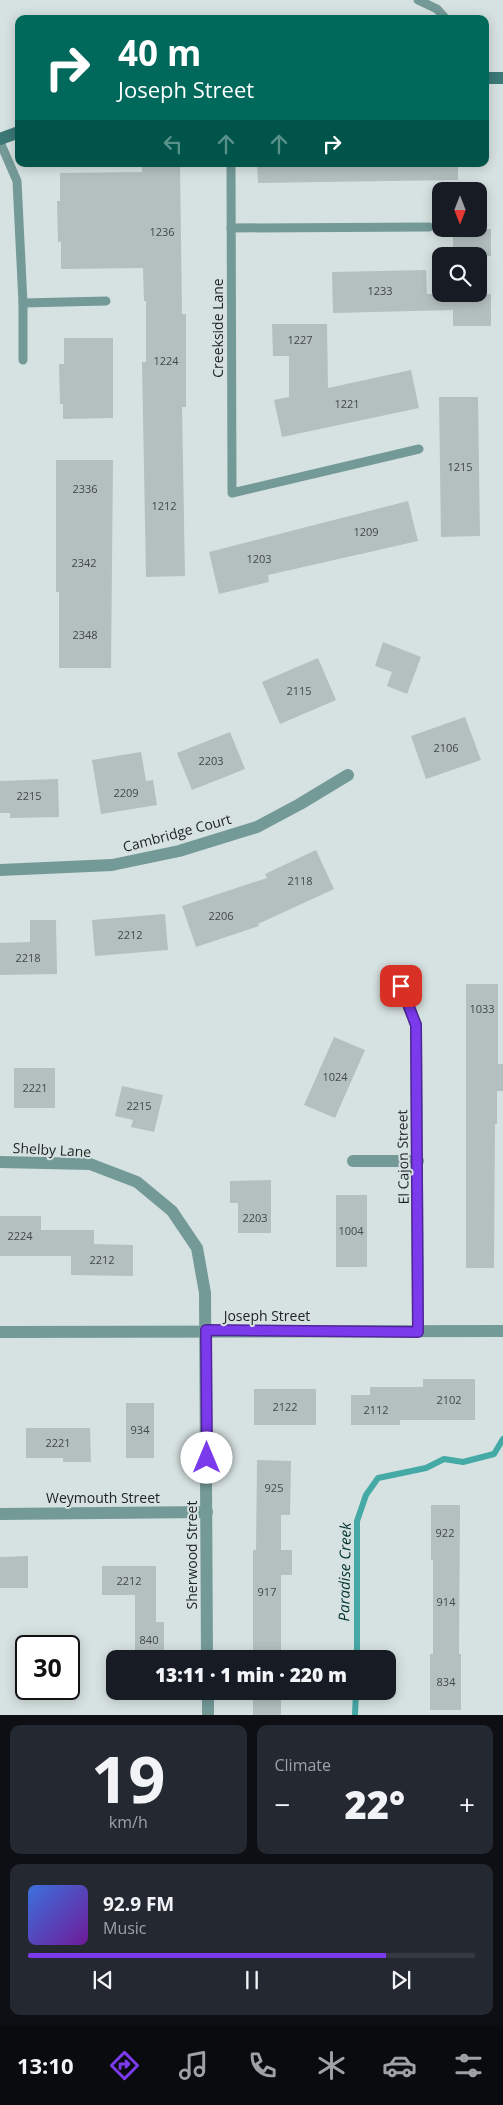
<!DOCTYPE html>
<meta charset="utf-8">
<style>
body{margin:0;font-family:"Open Sans",sans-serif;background:#242831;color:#f1f3f6;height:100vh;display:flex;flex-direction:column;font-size:19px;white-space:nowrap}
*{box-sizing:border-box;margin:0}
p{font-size:16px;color:#9ea1a6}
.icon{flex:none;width:28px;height:28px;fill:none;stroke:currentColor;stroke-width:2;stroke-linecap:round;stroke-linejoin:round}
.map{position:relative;height:1715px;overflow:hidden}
.drawer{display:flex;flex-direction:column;gap:10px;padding:10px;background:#0d0f14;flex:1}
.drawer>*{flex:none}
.banner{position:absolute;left:15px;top:15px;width:474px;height:152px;border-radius:10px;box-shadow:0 2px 12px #0003;background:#00695c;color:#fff;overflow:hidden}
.needle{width:32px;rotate:180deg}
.fabs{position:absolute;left:432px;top:182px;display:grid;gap:10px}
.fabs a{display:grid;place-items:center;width:55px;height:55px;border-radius:10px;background:#171b24;box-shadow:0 2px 12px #0003;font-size:25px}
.speed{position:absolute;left:15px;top:1635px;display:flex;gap:10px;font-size:25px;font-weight:700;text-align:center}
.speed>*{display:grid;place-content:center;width:65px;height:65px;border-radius:50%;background:#171b24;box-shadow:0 2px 12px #0003;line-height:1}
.speed .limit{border:2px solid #111;border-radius:8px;background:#fff;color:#111}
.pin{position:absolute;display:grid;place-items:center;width:42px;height:42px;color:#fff;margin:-21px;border-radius:10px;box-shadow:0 2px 8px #0006}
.me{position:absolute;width:55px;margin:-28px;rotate:0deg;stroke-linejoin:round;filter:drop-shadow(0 0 4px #0008)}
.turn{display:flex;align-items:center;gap:18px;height:105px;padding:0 20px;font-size:22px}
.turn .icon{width:65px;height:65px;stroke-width:2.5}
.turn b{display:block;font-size:35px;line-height:42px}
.lanes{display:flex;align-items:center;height:48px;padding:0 20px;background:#0003;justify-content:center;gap:25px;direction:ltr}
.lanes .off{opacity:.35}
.big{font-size:38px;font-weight:800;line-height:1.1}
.drawer .widget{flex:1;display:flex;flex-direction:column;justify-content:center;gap:8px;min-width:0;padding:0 18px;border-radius:10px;background:#242831}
.drawer .dial{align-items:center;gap:0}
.dial b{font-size:65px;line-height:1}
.song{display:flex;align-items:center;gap:15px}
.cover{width:60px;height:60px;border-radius:8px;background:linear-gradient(135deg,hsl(220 70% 55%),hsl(280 70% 35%))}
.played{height:5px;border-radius:2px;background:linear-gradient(90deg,#7c3aed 80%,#363941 80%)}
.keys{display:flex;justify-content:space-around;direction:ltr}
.heat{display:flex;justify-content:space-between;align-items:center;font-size:28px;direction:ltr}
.drawer .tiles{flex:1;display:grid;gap:10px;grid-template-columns:1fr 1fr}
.widget:last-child{grid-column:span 2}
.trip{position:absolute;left:106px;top:1650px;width:290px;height:50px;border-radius:10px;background:#171b24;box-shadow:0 2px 12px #0003;font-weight:800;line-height:50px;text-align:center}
.tab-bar{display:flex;height:80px;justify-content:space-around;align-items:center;background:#090b0e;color:#9ea1a6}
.tab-bar .icon{width:35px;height:35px}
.tab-bar .on{color:#7c3aed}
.tab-bar b{font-size:22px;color:#f1f3f6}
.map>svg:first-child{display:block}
</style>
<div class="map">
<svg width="503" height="1715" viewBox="0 0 503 1715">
<rect width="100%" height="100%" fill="#d6e2e1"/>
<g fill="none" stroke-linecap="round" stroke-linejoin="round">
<g stroke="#45a9a6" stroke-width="6">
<path d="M357,1659v-138l9,-26 12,-17 48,-10 18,-9 19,3 31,-8 9,-15"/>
<path d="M355,1715l1,-24"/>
</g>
</g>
<g fill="#b4bfbf">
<path d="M142,164h38l2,150h4v93h-4l3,169 -39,1 -4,-215h4v-61h-2l-1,-33 -82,1v-27h-3l-1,-41h3v-28l82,-1z"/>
<path d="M257,164h201v16l-200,3z"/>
<rect x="453" y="229" width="38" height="27"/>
<path d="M426,270l1,24h64v32h-38v-16l-120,3 -1,-41z"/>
<path d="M272,324h55l1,64 83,-18 8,38 -137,29 -8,-37 15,-3v-41h-16z"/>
<path d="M64,338h49v80l-50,1v-15h-3l-1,-40h5z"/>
<path d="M439,397h39l2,139 -39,1z"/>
<path d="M56,460h57l-2,208h-52v-76h-3z"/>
<path d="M408,501l10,40 -150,34 1,7 -50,12 -10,-42z"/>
<path d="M383,642l38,15 -14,37 -20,-8 5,-14 -17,-6z"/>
<path d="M318,658l18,42 -56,24 -18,-42z"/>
<path d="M465,717l16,43 -55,19 -15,-43z"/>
<path d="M230,732l15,37 -53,21 -15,-37z"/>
<path d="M141,752l5,29 7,-1 4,25 -56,9 -9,-54z"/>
<path d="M58,779l1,38 -49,1v-5h-10v-32z"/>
<path d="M316,850l18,39 -76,35 1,2 -63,21 -14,-41 85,-28 -2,-4z"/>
<path d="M165,914l3,36 -73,6 -3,-36z"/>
<path d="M30,920h26l1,54 -57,1v-32l30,-1z"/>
<path d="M466,984h32v80h5v27h-6v33h-2l-1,144h-28z"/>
<path d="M334,1037l31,13 -30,68 -31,-13z"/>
<rect x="14" y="1068" width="41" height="40"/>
<path d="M122,1086l41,9 -9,37 -23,-5 2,-7 -18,-4z"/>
<path d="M271,1180v53h-33v-30h-8v-22z"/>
<rect x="336" y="1195" width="31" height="72"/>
<path d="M0,1216h41v14h53v14l39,1v31l-62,-1v-19h-71z"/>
<path d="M423,1379h52v41h-75v5h-49v-30h19v-8h53z"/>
<rect x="254" y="1389" width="62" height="36"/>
<rect x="126" y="1403" width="28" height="55"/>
<path d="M26,1428h64l1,34h-28v-4h-37z"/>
<path d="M257,1460l34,1 -1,54h-9v35h11v25h-11v84h-28v-109h3z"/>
<path d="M431,1505h29l-1,149h2v56h-31v-56h3v-94h-2z"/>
<path d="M28,1556v32h-28v-31z"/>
<path d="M102,1566h54v56h8v37h-29v-64h-33z"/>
<rect x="253" y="1691" width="28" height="24"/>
</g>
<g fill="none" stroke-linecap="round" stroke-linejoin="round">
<g stroke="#749a98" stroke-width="9">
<path d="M418,0l19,9 9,10"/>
<path d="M0,142l17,39 6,122v57"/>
<path d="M231,164l1,329 187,-44"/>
<path d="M231,228l198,-1"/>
<path d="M23,303l83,-2"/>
</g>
<g stroke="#749a98" stroke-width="12">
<path d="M0,870l112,-5 67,-14 78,-24 43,-23 48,-29"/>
<path d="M401,986l15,39 2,306"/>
<path d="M353,1161h65"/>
<path d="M0,1162l90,2 47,18 35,29 25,37 8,45 2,366"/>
<path d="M0,1332l503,-1"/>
<path d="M0,1514l207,-2"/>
<path d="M208,1691v24"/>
</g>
<g stroke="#3c7876" stroke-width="12">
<path d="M485,78h18"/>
<path d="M0,139l19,-7"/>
</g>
</g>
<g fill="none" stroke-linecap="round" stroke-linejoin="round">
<g stroke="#51269a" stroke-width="12">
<path id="route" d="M207,1458l-1,-128 212,2 -2,-307 -15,-39"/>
</g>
<use href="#route" stroke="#7c3aed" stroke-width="9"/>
</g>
<g text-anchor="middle" stroke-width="4" stroke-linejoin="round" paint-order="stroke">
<g font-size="11" fill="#434848">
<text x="162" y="236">1236</text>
<text x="380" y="295">1233</text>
<text x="300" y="344">1227</text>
<text x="166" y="365">1224</text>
<text x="347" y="408">1221</text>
<text x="460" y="471">1215</text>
<text x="85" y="493">2336</text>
<text x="164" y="510">1212</text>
<text x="366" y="536">1209</text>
<text x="259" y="563">1203</text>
<text x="84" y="567">2342</text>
<text x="85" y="639">2348</text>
<text x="299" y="695">2115</text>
<text x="446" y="752">2106</text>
<text x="211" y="765">2203</text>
<text x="126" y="797">2209</text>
<text x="29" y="800">2215</text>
<text x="300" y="885">2118</text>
<text x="221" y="920">2206</text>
<text x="130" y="939">2212</text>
<text x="28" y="962">2218</text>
<text x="482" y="1013">1033</text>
<text x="335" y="1081">1024</text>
<text x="35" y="1092">2221</text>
<text x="139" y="1110">2215</text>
<text x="255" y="1222">2203</text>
<text x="351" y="1235">1004</text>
<text x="20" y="1240">2224</text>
<text x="102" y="1264">2212</text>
<text x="449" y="1404">2102</text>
<text x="285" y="1411">2122</text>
<text x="376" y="1414">2112</text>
<text x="140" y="1434">934</text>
<text x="58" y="1447">2221</text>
<text x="274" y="1492">925</text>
<text x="445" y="1537">922</text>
<text x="129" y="1585">2212</text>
<text x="267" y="1596">917</text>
<text x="446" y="1606">914</text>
<text x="149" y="1644">840</text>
<text x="446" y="1686">834</text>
</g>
<g font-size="14" fill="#1d2121" stroke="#d6e2e1">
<text transform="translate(218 328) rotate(-90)" y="5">Creekside Lane</text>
<text transform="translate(177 833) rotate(-15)" y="5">Cambridge Court</text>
<text transform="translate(52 1150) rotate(3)" y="5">Shelby Lane</text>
<text transform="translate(403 1157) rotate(-91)" y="5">El Cajon Street</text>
<text x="267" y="1321">Joseph Street</text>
<text x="103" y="1503">Weymouth Street</text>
<text transform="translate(192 1555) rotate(-90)" y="5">Sherwood Street</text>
</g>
<g font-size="15" font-style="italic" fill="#003231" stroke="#d6e2e1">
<text transform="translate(345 1572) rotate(-89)" y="5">Paradise Creek</text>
</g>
</g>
</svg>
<div class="fabs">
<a><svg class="needle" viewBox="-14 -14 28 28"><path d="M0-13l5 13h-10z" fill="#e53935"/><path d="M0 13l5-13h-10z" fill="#9ea1a6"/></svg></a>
<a><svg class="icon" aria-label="search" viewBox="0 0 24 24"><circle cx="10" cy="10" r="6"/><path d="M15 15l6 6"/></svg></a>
</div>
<div class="speed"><div class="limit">30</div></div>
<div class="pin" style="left:401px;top:986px;background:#d93025"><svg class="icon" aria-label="arrive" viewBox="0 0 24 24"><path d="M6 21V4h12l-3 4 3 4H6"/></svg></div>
<svg class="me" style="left:207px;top:1458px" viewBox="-20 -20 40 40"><circle r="19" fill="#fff"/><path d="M0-13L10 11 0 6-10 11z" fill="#7c3aed"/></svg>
<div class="trip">13:11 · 1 min · 220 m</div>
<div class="banner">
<div class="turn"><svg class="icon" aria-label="right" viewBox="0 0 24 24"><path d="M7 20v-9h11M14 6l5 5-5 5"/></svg><div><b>40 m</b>Joseph Street</div></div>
<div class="lanes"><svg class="icon off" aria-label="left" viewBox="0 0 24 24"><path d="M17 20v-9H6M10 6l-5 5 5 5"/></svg><svg class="icon off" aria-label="ahead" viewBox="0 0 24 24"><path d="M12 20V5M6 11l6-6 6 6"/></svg><svg class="icon off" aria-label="ahead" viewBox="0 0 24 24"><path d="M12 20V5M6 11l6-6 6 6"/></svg><svg class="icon" aria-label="right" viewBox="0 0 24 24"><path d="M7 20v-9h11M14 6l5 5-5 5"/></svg></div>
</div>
</div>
<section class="drawer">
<div class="tiles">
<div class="widget dial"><b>19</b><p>km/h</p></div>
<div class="widget"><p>Climate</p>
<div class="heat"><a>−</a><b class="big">22°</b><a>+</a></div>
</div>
<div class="widget">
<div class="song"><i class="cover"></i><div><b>92.9 FM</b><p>Music</p></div></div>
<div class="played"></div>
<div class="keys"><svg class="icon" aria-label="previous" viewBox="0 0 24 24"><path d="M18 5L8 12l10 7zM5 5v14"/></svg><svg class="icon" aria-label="pause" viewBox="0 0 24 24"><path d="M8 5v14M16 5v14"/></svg><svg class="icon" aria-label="next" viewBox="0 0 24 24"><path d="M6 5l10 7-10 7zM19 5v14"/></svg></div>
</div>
</div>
</section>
<nav class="tab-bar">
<b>13:10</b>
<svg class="icon on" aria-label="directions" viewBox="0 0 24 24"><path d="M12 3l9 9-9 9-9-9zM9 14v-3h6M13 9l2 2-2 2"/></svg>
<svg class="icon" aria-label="music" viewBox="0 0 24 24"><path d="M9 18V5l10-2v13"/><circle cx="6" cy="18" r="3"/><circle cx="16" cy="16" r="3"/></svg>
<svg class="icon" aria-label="phone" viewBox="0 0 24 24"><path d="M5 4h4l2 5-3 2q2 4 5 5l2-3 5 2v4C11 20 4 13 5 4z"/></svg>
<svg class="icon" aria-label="climate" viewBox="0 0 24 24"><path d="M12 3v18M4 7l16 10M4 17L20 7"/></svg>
<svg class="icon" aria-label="car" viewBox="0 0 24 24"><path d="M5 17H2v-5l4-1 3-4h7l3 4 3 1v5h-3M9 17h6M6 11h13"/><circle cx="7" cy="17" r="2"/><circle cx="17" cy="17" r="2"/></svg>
<svg class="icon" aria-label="filters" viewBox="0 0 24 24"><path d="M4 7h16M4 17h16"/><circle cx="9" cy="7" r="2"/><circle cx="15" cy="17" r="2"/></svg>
</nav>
